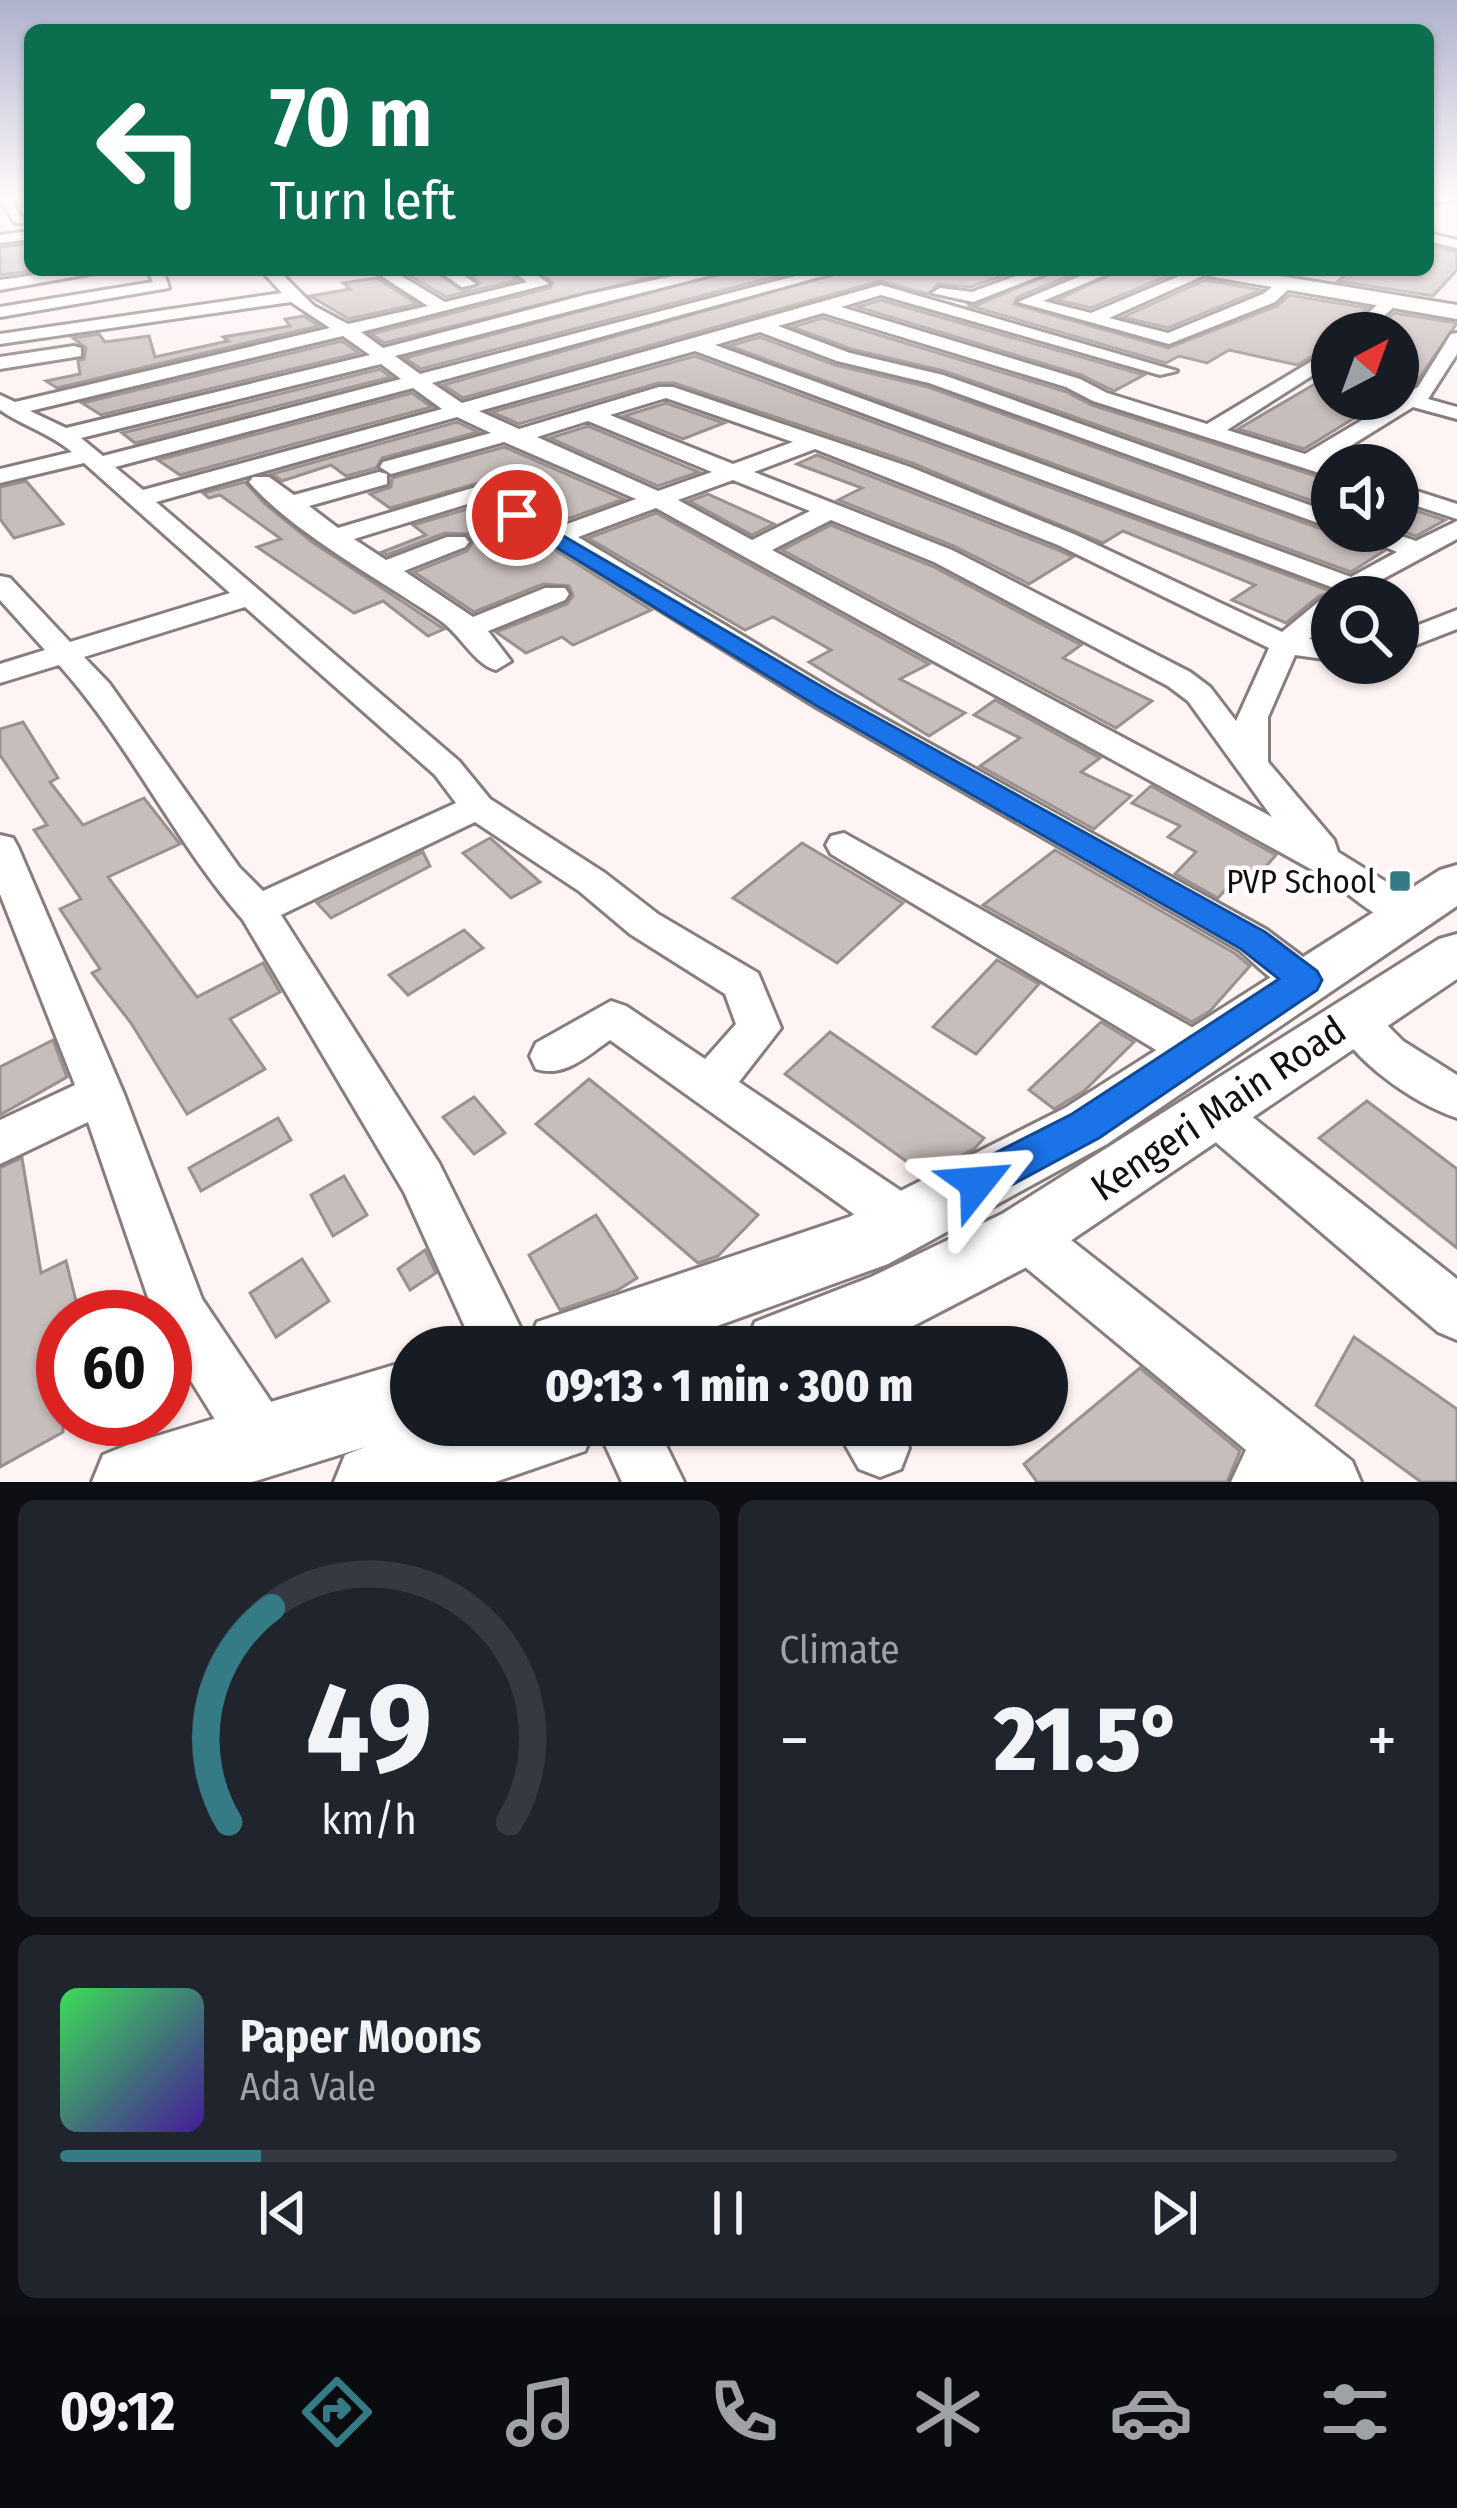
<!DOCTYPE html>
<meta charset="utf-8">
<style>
body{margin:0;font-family:"Fira Sans Condensed",sans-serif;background:#20242c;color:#f1f3f6;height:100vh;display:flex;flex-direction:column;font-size:45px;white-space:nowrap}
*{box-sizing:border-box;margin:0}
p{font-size:39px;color:#9ea1a6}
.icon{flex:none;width:66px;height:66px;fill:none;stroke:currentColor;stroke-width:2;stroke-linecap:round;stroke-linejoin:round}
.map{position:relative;height:1482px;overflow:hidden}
.drawer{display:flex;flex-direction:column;gap:18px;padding:18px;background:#0d0f14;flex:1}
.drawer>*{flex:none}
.hud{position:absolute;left:24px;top:24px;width:1410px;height:252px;border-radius:18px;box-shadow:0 3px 9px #0004;background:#0b6e4f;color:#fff;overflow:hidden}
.needle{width:78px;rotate:41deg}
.buttons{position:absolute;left:1311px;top:312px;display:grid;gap:24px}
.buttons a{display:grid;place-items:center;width:108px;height:108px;border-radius:50%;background:#171b24;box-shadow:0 3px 9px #0004;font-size:60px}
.speed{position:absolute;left:36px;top:1290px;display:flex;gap:24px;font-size:60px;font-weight:700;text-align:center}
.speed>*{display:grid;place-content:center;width:156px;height:156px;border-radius:50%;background:#171b24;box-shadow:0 3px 9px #0004;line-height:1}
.speed .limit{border:18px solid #d22;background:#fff;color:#111}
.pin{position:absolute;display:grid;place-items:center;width:102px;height:102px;color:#fff;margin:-51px;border:6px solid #fff;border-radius:50%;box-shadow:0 3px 12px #0007}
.me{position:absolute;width:132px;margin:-66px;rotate:62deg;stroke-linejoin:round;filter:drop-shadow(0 0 9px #0008)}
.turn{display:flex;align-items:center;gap:42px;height:252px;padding:0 48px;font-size:54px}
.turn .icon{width:156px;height:156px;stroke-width:2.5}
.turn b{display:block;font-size:84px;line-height:102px}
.big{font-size:90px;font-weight:800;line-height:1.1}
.drawer .widget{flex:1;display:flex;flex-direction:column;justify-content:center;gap:18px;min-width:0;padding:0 42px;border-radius:18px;background:#20242c}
.drawer .dial{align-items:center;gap:0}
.dial svg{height:312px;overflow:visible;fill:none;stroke:#363941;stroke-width:7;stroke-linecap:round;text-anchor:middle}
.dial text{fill:#f1f3f6;stroke:none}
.song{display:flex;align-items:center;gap:36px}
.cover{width:144px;height:144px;border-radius:18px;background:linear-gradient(135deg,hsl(130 70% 55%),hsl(260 70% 35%))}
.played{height:12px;border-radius:6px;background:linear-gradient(90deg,#347b85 15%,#363941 15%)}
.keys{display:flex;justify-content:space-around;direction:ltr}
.heat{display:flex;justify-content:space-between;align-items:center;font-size:66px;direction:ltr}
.drawer .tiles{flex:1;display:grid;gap:18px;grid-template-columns:1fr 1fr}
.widget:last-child{grid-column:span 2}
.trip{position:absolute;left:390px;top:1326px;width:678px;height:120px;border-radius:60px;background:#171b24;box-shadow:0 3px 9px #0004;font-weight:800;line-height:120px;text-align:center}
.tab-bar{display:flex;height:192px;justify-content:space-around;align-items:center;background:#090b0e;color:#9ea1a6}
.tab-bar .icon{width:84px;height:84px}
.tab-bar .on{color:#347b85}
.tab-bar b{font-size:54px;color:#f1f3f6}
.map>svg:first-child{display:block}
</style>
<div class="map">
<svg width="1457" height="1482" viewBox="0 0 1457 1482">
<rect width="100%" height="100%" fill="#fef4f3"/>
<g fill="#c7bebc" stroke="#99918f" stroke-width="3">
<path d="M30,244v26h9l-39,5v-28z"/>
<path d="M1434,247l23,5v18l-24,26 -95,-15 13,-11h77v-21z"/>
<path d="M400,270h33l30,21 17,-8 -16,-13h43l10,10 -71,17z"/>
<path d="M569,270h111l-296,73 -13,-9 179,-46 3,-5 -10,-9z"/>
<path d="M735,270h66l-380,99 -16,-11z"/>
<path d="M849,270h170l-48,17 -33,-3 -10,10 -48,-13 -417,117 -20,-13z"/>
<path d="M1059,270h24l-67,28 -2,6 154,44 109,-42 12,-11 78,13 -25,25h-10v12l-35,20 -68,-15 -22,13 -28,-7 -13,7 -199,-58 8,1z"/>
<path d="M1121,270h61l-91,38 -34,-8z"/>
<path d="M377,278l40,26 -68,15 -39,-23 40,-7 -7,-6z"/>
<path d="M1205,280l56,10 -93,38 -45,-11z"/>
<path d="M881,300l263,75 -30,16 -33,-16 -224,-68z"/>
<path d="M1394,313l63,10 -42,61 -17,10v-61h-25z"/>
<path d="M304,316l15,10 -262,62 -11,-7 34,-7 -2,-13 6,-2 2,-11 -13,-10 26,-4 6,8 44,-6 6,21 73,-16 -5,-4 67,-11 -5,-7z"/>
<path d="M823,318l241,73 28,14 240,76v27l-388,-137 -93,-22 -59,-22z"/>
<path d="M760,337l75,28 93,22 402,145 14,-1 40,20 -33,21 -622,-226z"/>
<path d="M342,341l17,12 -258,62 -19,-12z"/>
<path d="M695,356l638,236 -14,4 -33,27 -54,-23 23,-15 -132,-54 -20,12 -191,-80 -238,-80h-16l-139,41 -27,-12z"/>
<path d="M380,369l11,8 -256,66 -13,-10z"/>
<path d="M1332,374v25h53l-81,50 -66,-20z"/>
<path d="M412,393l20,14 -252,68 -22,-15z"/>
<path d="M666,403l58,20 -41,16 -59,-23z"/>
<path d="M457,422l21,10 -96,26 -6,10 -30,8 -15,-11 -49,16 -10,-7z"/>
<path d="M588,426l111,46 -41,14 -108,-48z"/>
<path d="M504,447l120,52 -65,23 -81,-39 -88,25 -20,-14 21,-7 1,-9z"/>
<path d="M817,455l239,94 17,8 -44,27 -75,-38 -116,-46 24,-12 -65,-24z"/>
<path d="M26,481l37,43 -49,14 -14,-19v-32z"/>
<path d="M245,482l20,22 47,38 132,87 -16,7 -45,-35 -29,12 -97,-66 24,-8 -61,-44 -11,3 -6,-5z"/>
<path d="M708,494l66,30 -22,11 -63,-34z"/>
<path d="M1398,505l47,15 -29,16 -18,-6z"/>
<path d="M474,507l73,38 104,65 -78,35 -11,-8 -36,16 -30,-21 71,-28 6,-8 -4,-10 -26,-2 -69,28 -60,-40 53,-21 6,-9 -4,-8 -24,-1 -58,22 -5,-3 44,-17 -13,-10z"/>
<path d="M656,513l273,151 -29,15 65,34 -36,23 -120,-74 22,-12 -58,-33 -28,13 -157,-92z"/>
<path d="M831,525l101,41 149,79 -18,13 89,43 -36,27 -334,-178z"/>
<path d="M995,700l105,58 -19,14 50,24 -37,33 -114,-63 40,-28 -46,-23z"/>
<path d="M23,722l35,56 -8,4 33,43 61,-27 36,46 -72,33 89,120 66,-34 17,29 -50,27 35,50 -78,45 -56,-91 -39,-50 8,-4 -40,-60 21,-10 -47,-69 13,-5 -47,-70v-26z"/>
<path d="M1151,786l125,69 -23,26 -14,-7 -21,24 -43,-24 21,-22 -28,-15 12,-11 -48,-23z"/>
<path d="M490,838l50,44 -29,16 -48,-45z"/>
<path d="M802,843l101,60 -66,60 -104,-65z"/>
<path d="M1055,850l181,104 14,12 -40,45 -18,11 -209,-117z"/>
<path d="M423,852l7,14 -99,52 -14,-15z"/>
<path d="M464,930l19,18 -75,47 -19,-20z"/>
<path d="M997,960l42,24 -63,70 -43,-27z"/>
<path d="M1101,1022l33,20 -50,49 -30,18 -25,-19z"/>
<path d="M830,1032l154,106 -10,11 -50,25 -139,-100z"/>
<path d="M53,1040l14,37 -67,38v-48z"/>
<path d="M589,1079l169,136 -40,41 -20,7 -162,-139z"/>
<path d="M474,1097l31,36 -31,21 -31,-37z"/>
<path d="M1367,1101l90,68v79l-138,-110z"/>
<path d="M278,1118l13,22 -90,51 -12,-23z"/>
<path d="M22,1158l19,115 25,-12 14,56h-17v115l-63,35v-299z"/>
<path d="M344,1176l23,39 -34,21 -22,-41z"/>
<path d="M596,1215l41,63 -19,12 -58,20 -31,-55z"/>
<path d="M425,1250l11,23 -26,17 -12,-21z"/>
<path d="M302,1259l27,42 -53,36 -26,-44z"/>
<path d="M1354,1337l103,72v73h-36l-105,-77z"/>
<path d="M1140,1368l100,83 -13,31h-190l-13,-18z"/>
</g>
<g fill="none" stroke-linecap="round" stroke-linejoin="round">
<g stroke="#867d7c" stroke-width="6">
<g id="minor">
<path d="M0,199h11l14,24h-10z"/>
<path d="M1428,199h28l-28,6z"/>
<path d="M30,231v8l-30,4v-8z"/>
<path d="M1428,233l29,7v8l-29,-7z"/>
<path d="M71,270h41l-112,20v-10z"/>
<path d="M147,270h16l6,18 -169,29v-10l153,-25z"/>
<path d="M261,270h17l36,36 34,18 80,-18 -56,-36h19l54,32 82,-20 -16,-12h19l19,14 -188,48 22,16 202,-53 116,-25h30l-336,86 25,18 399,-104h26l-413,113 30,20 419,-118 296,86 -17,4 -279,-80 -40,12 239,72 27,14 100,31 125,-75v14l-105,67 78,24 113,-67 33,-53 6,-1v21l-29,45 29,8v12l-44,-12 -87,54 14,4h-8v12l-239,-76 -27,-14 -243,-74 -45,13 72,27 93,22 389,138v15l-403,-145 -92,-22 -77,-29 -45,13 636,232 46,-25 -49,-21h38l30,10 41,-20v18l-104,56 -658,-244 -216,60 40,18 140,-42h14l237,80 166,68 206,97 40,-33 10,-2h2l-2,23 -23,19 23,3v18l-37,-5 -27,62v45l66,78 4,12 84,52 6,10 -6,10c-33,10 -69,-28 -95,-46l-671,-370 -78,29 260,156 429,237 52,39 6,11 -6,11c-32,10 -57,-22 -80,-41l-423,-243 -267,-166 -75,-39 -120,37 32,21 61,-23h18l4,5 -4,5 -61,24 69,46 72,-29h20l4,6 -4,6 -77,31 23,30 -15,9c-21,-5 -36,-36 -55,-49 -57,-39 -148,-88 -192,-139l4,-5h16l25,18 85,-23 8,2v10l-78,22 29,22 138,-41 83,40 77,-28 -132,-57 -113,32 -11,-7 3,-5 108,-29 -34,-16 -301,85 303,259 31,38 115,74 53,41 100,59 23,55 -42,54 183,123 7,16 -7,16 -18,7 -18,-7 -276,-197c-23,16 -45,38 -74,29l-6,-13 6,-13 75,-42 15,5 79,53 31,-35 -11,-30 -95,-60 -51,-43 -104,-69 -194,93 158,248 91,184h-56l-70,-155 -161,-272c-69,-79 -114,-177 -184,-255l-59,18v-19l45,-14 -45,-50v-24l10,2 60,64 160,-49 -146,-130 -84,20v-14l72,-17c-21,-18 -49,-26 -72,-42v-15l15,7 315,-74 -39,-26 -291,42v-10l282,-41zM343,336l27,19 -304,73 -36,-17zM381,364l20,15 -298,77 -22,-18zM413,388l29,21 -299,81 -28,-23zM666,398l127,44 -60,22 -123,-49zM588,421l124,51 -54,19 -121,-54zM815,449l243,96 211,103 -33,73 -26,-34 -20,-15 -238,-122 -198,-78zM733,480l77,31 -58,29 -74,-40zM831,520l103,42 234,124 20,15 84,116 -500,-267zM245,607l190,168 21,28 -193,88 -24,-24 -130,-184 -25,-26z"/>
<path d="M437,270h19l20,14 -14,3z"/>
<path d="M1032,270h23l-82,32 -41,-9 8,-5 32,4z"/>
<path d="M1095,270h22l-74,31 48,12 103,-43h22l-107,48 59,15 95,-39 18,-14 14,3 -20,19 -106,42 -151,-42z"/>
<path d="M1386,297l14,4 -34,32h-20z"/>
<path d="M74,346l7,2v8l-81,13v-12z"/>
<path d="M1398,485l59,19v15l-59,-19z"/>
<path d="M1457,610v19l-59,23v-19z"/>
<path d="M844,833l369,206 6,13 -6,13 -16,5 -16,-5 -350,-211 -5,-9 5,-9z"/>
<path d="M0,835l13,3 5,9 106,247 78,205 82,122 8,21 -8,21 -21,8 -21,-8 -77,-124v-22l-11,-2 -66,-193 -88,42v-44l75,-35 -75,-191z"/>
<path d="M1352,1000l15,5 36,36 54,34v43c-47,-16 -103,-57 -127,-101l7,-12z"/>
<path d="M1215,1094l16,6 226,179v61l-19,-8 -239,-204 -7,-14 7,-14z"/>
<path d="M1025,1211l18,7 309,243 9,21h-130l15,-32 -239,-198 -8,-17 8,-17z"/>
<path d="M596,1425h60l28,57h-62z"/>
<path d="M834,1425h65l10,23 -8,21 -21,8 -21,-8z"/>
</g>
</g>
<g stroke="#867d7c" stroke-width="6">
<g id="major">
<path d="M1198,270h46l213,35v14l-249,-43z"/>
<path d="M1457,865v41l-350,238 -219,120 -229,83h-132l10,-25 312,-105 216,-109 375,-238z"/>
<path d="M1457,934v45l-409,277 -133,69 -51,22h-119l10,-25 116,-45 131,-63 437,-275z"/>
<path d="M411,1360v65h17l-16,7 23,-7h161l-11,26 -90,31h-161l11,-27 20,-8 -113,35h-160l11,-27 27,-11z"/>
</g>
</g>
<use href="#minor" fill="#fff" fill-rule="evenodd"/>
<use href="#major" fill="#fff" fill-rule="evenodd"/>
</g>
<linearGradient id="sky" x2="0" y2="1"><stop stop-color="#aeb1cc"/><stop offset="0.49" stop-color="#fffafa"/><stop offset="1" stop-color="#fffafa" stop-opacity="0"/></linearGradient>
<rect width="1457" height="406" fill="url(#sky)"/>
<path fill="#1a73e8" stroke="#114b97" stroke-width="3" d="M517,509l319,186 429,237 52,39 5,9 -5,10 -218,148 -108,58 -14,5 -15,-5 -6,-13 6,-13 110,-56 207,-135 -38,-30 -424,-243 -307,-187 -3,-4z"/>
<rect fill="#347b85" stroke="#fff" stroke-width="4.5" x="1388" y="869" width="24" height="24" rx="6"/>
<g text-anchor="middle" stroke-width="9" stroke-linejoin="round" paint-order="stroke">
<g font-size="33" fill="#141010" stroke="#fff" text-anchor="end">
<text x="1376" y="893">PVP School</text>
</g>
<g font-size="39" fill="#141010" stroke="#fff">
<text transform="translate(1218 1108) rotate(-34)" y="14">Kengeri Main Road</text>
</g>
</g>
</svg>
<div class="buttons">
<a><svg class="needle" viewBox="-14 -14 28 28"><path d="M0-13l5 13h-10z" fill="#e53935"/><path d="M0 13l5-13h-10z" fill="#9ea1a6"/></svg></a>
<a><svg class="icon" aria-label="sound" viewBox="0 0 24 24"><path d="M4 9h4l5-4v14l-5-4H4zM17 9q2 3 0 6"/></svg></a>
<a><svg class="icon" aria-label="search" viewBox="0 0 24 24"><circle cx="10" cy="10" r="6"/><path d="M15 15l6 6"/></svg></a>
</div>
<div class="speed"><div class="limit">60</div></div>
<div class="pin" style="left:517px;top:515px;background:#d93025"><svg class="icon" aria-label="arrive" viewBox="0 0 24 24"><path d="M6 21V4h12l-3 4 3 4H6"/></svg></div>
<svg class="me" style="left:977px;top:1183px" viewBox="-20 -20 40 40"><path d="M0-17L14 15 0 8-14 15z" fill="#1a73e8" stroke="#fff" stroke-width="4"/></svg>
<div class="trip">09:13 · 1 min · 300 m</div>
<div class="hud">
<div class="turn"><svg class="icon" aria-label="left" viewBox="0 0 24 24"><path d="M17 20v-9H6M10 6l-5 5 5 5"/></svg><div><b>70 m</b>Turn left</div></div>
</div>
</div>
<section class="drawer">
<div class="tiles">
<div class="widget dial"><svg viewBox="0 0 100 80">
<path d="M14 69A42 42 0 1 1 86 69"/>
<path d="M14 69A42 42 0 0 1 25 14" stroke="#347b85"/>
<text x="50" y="56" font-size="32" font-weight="700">49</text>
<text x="50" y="72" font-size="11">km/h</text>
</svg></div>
<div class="widget"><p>Climate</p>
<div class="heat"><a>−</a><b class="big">21.5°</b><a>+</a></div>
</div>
<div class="widget">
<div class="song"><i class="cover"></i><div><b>Paper Moons</b><p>Ada Vale</p></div></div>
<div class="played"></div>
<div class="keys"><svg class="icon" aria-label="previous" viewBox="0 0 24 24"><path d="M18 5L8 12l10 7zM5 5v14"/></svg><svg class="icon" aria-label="pause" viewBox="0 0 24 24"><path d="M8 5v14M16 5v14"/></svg><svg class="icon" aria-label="next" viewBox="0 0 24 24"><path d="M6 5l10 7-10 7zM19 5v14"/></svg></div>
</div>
</div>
</section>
<nav class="tab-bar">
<b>09:12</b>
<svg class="icon on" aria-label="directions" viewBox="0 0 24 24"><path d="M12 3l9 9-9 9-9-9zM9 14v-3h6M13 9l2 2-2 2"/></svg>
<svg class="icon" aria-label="music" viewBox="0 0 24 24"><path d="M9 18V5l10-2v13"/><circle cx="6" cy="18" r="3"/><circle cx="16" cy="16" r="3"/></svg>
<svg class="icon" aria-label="phone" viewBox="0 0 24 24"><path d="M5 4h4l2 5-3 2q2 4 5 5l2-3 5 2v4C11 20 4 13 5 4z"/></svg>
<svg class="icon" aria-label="climate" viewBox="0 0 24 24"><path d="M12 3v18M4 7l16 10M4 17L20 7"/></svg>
<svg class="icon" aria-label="car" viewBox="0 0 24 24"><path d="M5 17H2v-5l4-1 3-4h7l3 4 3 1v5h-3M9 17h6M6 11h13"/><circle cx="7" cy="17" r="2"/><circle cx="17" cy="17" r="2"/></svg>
<svg class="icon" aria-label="filters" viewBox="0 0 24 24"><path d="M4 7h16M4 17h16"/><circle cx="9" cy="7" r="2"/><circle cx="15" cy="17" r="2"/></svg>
</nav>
